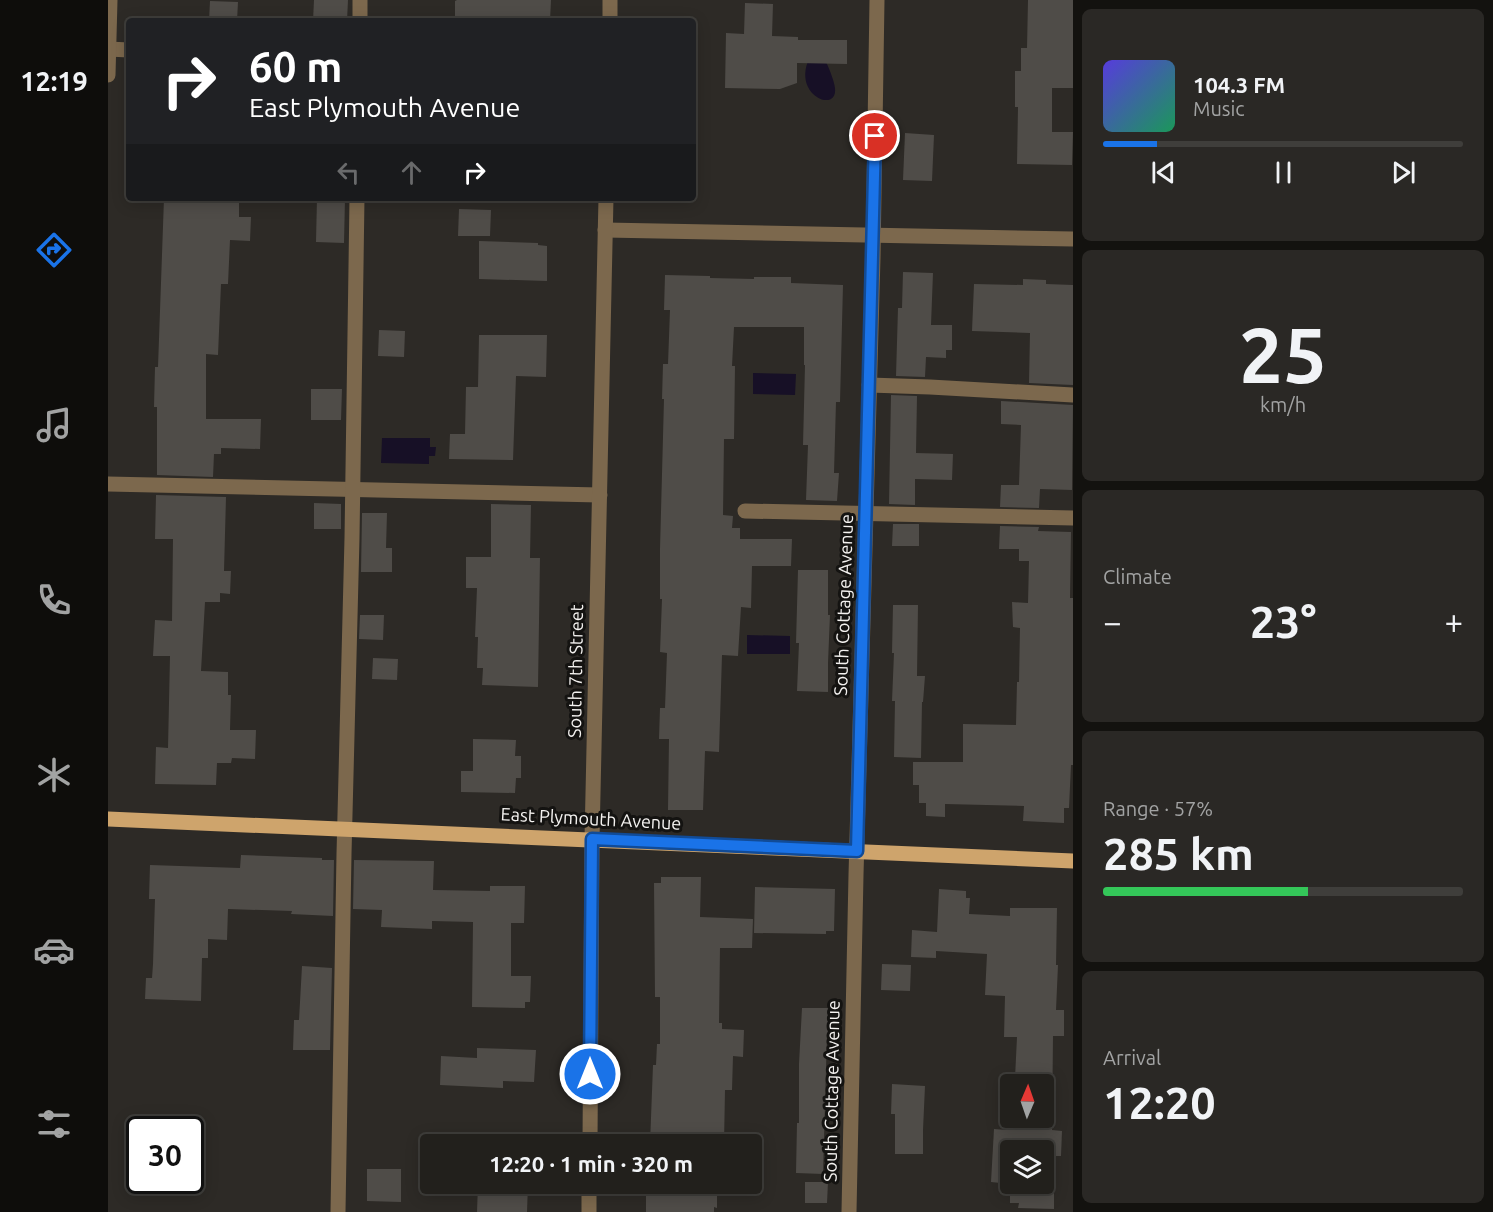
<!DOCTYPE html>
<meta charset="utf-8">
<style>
body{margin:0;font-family:Ubuntu,sans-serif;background:#2a2825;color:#f1f3f6;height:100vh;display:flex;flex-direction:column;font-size:22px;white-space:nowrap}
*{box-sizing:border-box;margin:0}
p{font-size:20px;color:#a2a3a3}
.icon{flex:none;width:33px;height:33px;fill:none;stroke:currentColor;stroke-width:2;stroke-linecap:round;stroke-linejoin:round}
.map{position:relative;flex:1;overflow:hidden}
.panel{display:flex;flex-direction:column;gap:9px;padding:9px;background:#13120f;width:420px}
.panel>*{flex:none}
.guide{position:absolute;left:18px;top:18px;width:570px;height:183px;border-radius:6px;box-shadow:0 3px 15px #0003,0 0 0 2px #3f3e3b;background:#202124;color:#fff;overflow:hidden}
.needle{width:39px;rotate:2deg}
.tools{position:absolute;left:892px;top:1074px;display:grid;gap:12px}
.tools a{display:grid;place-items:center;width:54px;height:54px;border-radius:6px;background:#22201c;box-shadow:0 3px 15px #0003,0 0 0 2px #3f3e3b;font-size:30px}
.speed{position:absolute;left:18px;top:1116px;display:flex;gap:12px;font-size:30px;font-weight:700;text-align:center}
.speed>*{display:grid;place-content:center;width:78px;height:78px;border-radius:50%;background:#22201c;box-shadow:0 3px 15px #0003,0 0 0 2px #3f3e3b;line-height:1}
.speed .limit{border:3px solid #111;border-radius:9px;background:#fff;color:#111}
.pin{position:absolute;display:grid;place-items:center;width:51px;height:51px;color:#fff;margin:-26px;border:3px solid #fff;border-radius:50%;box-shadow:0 2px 6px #0007}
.me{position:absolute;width:66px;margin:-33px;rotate:0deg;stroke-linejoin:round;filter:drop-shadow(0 0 4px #0008)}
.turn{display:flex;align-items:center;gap:21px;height:126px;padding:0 24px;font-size:27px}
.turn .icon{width:78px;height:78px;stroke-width:2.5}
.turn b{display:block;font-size:42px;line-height:51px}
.lanes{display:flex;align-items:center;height:57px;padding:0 24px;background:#0003;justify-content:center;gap:30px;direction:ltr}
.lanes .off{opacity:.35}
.big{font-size:45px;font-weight:700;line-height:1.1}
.panel .tile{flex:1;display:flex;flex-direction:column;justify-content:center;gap:9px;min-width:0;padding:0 21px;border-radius:9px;background:#2a2825}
.panel .dial{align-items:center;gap:0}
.dial b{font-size:78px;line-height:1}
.song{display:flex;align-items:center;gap:18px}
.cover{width:72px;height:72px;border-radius:9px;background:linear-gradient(135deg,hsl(250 70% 55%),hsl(150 70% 35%))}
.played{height:6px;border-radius:3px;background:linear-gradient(90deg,#1a73e8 15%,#3f3e3b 15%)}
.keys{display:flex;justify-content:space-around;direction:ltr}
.heat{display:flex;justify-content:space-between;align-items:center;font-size:33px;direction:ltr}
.charge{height:9px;border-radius:4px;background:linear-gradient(90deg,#34c759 57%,#3f3e3b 0)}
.trip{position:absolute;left:312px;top:1134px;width:342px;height:60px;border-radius:6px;background:#22201c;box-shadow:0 3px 15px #0003,0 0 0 2px #3f3e3b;font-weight:700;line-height:60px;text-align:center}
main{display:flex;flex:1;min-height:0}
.tabs{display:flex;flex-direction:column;width:108px;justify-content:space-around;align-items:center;background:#0e0d0b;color:#a2a3a3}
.tabs .icon{width:42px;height:42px}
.tabs .selected{color:#1a73e8}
.tabs b{font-size:27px;color:#f1f3f6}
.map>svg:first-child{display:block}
</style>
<main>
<nav class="tabs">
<b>12:19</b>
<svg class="icon selected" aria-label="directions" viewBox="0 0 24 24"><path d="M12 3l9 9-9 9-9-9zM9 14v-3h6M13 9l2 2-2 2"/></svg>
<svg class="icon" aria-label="music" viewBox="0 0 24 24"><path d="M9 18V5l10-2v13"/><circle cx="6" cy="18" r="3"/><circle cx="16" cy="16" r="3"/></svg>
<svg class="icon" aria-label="phone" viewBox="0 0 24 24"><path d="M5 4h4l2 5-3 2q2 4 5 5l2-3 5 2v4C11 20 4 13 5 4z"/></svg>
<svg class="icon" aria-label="climate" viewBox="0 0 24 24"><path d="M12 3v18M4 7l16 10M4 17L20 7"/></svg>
<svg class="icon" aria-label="car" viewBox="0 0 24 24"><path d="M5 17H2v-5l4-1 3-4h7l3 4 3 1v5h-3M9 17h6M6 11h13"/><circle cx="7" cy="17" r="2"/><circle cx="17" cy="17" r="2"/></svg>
<svg class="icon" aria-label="filters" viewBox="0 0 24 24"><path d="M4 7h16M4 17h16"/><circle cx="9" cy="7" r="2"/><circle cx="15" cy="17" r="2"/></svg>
</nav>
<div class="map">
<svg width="965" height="1212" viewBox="0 0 965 1212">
<rect width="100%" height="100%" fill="#2d2a26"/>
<g fill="#171026">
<path d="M717,60c3,5 10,23 10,28 3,25 -41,9 -27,-27z"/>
<path d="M645,373l43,1 -1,21 -42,-1z"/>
<path d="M274,438h48v9h6l-1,9h-6v8l-48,-1z"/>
<path d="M639,635l43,1v18h-43z"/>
</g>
<g fill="#4f4c48" fill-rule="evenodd">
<path d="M206,0h34l-1,21h-34z"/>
<path d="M349,0h94l-1,21h-95v-20z"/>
<path d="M920,0h45v88h-21v44h21l-1,33 -55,-1 1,-57h-3v-36h6v-23h6z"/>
<path d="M102,1l28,1 -1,19h-28z"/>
<path d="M637,3l28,1 -1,32 26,1v3h49v24l-50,-1v20l-17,6 -55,-1 1,-55 18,1z"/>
<path d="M797,133l29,2 -2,46 -29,-1z"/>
<path d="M56,198h75v19h12l-1,24 -20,-1 -2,44h-7l-3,71 -12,-1v65h55l-1,30 -39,-1v6h-7l-1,23 -56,-2v-68h-3l1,-40h3z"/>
<path d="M209,198h28l-1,45 -28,-1z"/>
<path d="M351,209l32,1 -1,26h-32z"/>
<path d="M371,241l59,2v2l9,1v35l-68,-2z"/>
<path d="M795,272l30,1 -2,52h21v25h-6v8l-20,-1 -1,20 -29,-1 2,-68h4z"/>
<path d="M557,275l45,1v2l44,1v-2h37v6l52,2 -3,117h-4l-2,71h5l-2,28 -31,-1 2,-55h-5l2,-80h-1v-38h-70l-2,39h3l-1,73h-10l-1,76 10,1 -1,12h8v11h52l-1,27h-39l-1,42 -10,-1 -3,49 -16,-1 -3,97 -14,-1 -2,59h-35l1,-71h-10l1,-31h5l2,-55 -7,-1 2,-53h-2v-50l4,-150h-2l1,-35h5l2,-54h-6z"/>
<path d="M915,279l23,1v4l27,1v100l-44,-2 1,-50 -58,-2 2,-47 49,1z"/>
<path d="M271,330l26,1 -1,26 -26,-1z"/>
<path d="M371,335h68l-1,42 -30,-1 -3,84 -64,-1 1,-25h15l1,-47h12z"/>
<path d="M203,389h31l-1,31h-30z"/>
<path d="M783,395l26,1 -1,57 37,1 -1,26 -37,-1v26l-26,-1z"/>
<path d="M893,401l72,4 -1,85 -32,-1 -1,19 -39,-1 1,-22h18l2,-60 -20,-1z"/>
<path d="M48,495l70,2 -2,74h7l-1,23 -10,-1v9h-15l-4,69 27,1v23h3l-1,35h26l-1,29 -23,-1 -1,5h-14l-1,22 -61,-1 1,-37 12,1 2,-92h-17l2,-36 17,1 1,-82h-18z"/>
<path d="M206,503l27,1v25h-27z"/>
<path d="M383,504l40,1 -1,53h10l-2,129 -56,-2 1,-17h-6l1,-31h-3l2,-49h-11v-31h25z"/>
<path d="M254,513h25l-1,35h6v24h-31z"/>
<path d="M785,524h26v22h-27z"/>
<path d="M892,526l39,1 -1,4 33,1 -1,66h3v167h-2l-2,43h-5v15l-41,-2 1,-15 -79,-2v13l-19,-1v-13h-7v-18h-6v-23h50v-38l53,1 1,-43h2l1,-54 -7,-1 -1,-25 16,1 1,-42h-10v-12h-20z"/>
<path d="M690,570h30v45h2l-2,48v29l-31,-1 2,-48h-3z"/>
<path d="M785,605h25l-1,71h8l-2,26h-1l-1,56 -27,-1 1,-56h-3l2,-48h-2z"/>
<path d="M252,615h24l-1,25 -24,-1z"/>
<path d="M265,658l25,1 -1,21 -25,-1z"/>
<path d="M365,739l43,1 -1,16h6v22h-5l-1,15 -54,-1v-21h12z"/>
<path d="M133,855l81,3v2h12l-1,56 -42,-2 1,-3 -64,-2 -1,31 -19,-1v19h-6l-1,43 -56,-2 1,-21h6l1,-14 2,-65h-6l1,-34 90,3z"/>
<path d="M246,860l80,1 -1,29 57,1v-5h35l-1,37h-13v53h20l-1,26h-5v6l-53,-1 1,-85 -41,-1v8l-51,-2 1,-17 -29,-1z"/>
<path d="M553,877h40l-1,40 53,2 -1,29h-32l-1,75h3v6l22,1 -1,27 -10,-1 -1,34h-7l-1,54h-74l3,-79h3l1,-21h3v-47h-5l-1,-114h7z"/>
<path d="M647,887l80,2 -1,42h-8v3l-72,-1z"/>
<path d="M831,889l27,2v7h4l-1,16 41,2v-8h47l-1,57h2l-2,45h8v26h-11l-1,94 10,1 -1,25h-7v53l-36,-1 1,-5h-9v-19l-19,-2 3,-53 12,1 1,-53 8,1 2,-41h-13l1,-41 -20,-1 2,-41 -51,-3v7l-25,-1 1,-27 25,2zM903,1084h33v34h-33zM903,1150h33v34h-33z"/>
<path d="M774,964l29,1 -1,26 -29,-1z"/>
<path d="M194,966l30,2 -2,82h-37l1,-30h5z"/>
<path d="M694,1008h27l-1,26h-1l-4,140 -27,-1 1,-50h2v-59z"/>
<path d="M369,1048l59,2 -2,32 -31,-1v7l-63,-3 1,-29 36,2z"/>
<path d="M784,1084l33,2 -2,44v24h-28v-40h-4z"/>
<path d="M259,1169h34v33l-34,-1z"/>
<path d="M697,1182h23l-1,21h-22z"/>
<path d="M370,1184h50l-1,28h-50z"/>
<path d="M538,1185l71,1v22l-3,-1v5h-68z"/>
</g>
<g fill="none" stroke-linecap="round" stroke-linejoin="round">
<g stroke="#7c684d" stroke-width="15">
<path d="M252,21v-21"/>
<path d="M502,21v-21"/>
<path d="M0,49l21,1"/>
<path d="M0,75l2,-75"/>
<path d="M497,230l468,9"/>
<path d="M761,385l61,2 143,8"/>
<path d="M0,484l492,11"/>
<path d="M637,511l328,7"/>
<path d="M482,1144l2,-305 14,-641"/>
<path d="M230,1212l6,-358 8,-316 5,-340"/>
<path d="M481,1212v-28"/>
<path d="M741,1212l7,-337 17,-618 4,-257"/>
</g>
<path stroke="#cea46c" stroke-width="15" d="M0,819l965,42"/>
</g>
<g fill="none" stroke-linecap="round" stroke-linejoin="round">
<g stroke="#114b97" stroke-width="15">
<path id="route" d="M482,1074l2,-235 265,12 18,-715"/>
</g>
<use href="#route" stroke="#1a73e8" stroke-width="10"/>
</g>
<g text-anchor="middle" stroke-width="6" stroke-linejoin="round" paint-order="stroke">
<g font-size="18" fill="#f4f2f0" stroke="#141311">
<text transform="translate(736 605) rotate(-88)" y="6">South Cottage Avenue</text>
<text transform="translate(468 671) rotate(-89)" y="6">South 7th Street</text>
<text transform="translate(483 819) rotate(3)" y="6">East Plymouth Avenue</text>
<text transform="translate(724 1091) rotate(-89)" y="6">South Cottage Avenue</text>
</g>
</g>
</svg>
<div class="tools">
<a><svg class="needle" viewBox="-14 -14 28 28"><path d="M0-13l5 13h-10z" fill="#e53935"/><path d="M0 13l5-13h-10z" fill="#a2a3a3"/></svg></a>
<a><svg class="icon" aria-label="layers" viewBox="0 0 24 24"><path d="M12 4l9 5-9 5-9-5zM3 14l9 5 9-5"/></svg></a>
</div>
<div class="speed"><div class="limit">30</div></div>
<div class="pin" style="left:767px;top:136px;background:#d93025"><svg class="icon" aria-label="arrive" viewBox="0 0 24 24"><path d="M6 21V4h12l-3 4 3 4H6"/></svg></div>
<svg class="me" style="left:482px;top:1074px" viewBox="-20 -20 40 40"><circle r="17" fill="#1a73e8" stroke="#fff" stroke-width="3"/><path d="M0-11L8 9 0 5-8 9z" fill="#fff"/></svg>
<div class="trip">12:20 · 1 min · 320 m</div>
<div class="guide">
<div class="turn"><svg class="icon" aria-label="right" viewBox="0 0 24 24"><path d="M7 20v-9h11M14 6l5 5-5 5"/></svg><div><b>60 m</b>East Plymouth Avenue</div></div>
<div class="lanes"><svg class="icon off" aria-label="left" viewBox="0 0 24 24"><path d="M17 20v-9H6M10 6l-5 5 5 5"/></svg><svg class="icon off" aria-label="ahead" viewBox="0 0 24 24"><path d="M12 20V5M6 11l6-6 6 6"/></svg><svg class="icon" aria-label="right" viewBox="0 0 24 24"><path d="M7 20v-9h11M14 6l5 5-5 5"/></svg></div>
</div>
</div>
<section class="panel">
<div class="tile">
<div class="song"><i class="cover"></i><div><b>104.3 FM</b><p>Music</p></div></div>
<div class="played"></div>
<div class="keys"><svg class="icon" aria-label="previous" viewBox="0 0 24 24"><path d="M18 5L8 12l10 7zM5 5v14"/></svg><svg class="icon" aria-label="pause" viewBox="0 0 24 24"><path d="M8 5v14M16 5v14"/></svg><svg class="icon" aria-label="next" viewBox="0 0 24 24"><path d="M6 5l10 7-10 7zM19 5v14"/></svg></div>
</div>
<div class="tile dial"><b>25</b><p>km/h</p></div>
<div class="tile"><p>Climate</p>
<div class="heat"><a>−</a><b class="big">23°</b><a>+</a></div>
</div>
<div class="tile"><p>Range · 57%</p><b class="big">285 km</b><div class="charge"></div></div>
<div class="tile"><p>Arrival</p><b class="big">12:20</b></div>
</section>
</main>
